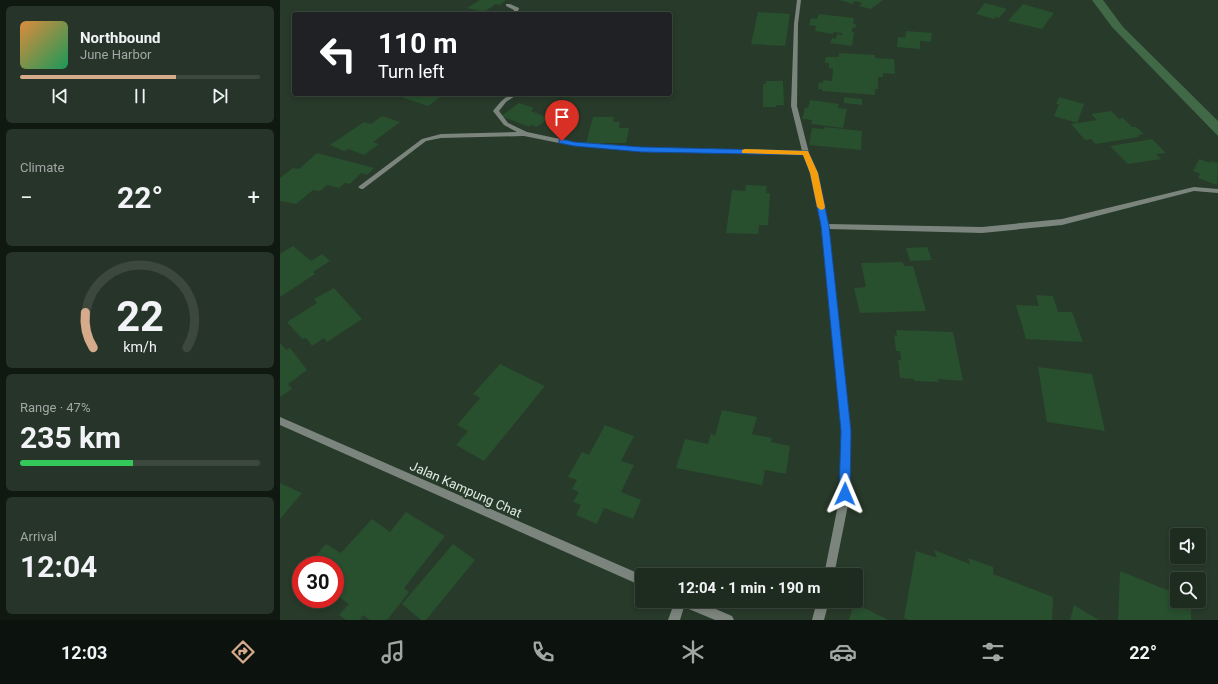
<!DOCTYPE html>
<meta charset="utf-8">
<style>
body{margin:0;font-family:Roboto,sans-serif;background:#263429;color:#f1f3f6;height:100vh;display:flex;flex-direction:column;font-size:15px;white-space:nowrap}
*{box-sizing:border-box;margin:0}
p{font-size:13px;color:#a1a7a5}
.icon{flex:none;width:22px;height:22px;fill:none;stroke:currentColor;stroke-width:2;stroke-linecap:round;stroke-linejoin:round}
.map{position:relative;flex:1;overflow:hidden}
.drawer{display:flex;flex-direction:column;gap:6px;padding:6px;background:#101812;width:280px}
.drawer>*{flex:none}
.guide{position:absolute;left:12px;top:12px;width:380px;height:84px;border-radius:4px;box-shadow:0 2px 6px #0003,0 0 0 1px #3c483e;background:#202124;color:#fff;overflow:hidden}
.controls{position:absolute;left:890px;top:528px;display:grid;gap:8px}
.controls a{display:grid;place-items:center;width:36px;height:36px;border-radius:4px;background:#1e2c20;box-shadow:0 2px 6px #0003,0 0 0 1px #3c483e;font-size:20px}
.speed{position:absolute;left:12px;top:556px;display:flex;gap:8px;font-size:20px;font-weight:700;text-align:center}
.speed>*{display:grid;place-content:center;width:52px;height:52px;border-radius:50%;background:#1e2c20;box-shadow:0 2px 6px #0003,0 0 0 1px #3c483e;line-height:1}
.speed .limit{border:6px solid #d22;background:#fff;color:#111}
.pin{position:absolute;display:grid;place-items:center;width:34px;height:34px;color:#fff;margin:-41px -17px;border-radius:50% 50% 50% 0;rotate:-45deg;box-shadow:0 0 4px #0007}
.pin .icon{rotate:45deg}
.me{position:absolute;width:44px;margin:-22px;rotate:1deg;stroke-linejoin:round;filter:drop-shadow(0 0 3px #0008)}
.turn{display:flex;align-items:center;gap:14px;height:84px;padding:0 20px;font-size:18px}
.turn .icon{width:52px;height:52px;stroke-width:2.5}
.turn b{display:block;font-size:28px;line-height:34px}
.big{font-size:30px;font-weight:700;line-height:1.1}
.drawer .widget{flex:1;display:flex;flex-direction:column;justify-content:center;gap:6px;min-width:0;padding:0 14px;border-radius:6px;background:#263429}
.drawer .dial{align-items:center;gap:0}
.dial svg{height:104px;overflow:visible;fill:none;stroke:#3c483e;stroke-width:7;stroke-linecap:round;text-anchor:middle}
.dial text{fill:#f1f3f6;stroke:none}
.song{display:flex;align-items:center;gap:12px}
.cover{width:48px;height:48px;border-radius:6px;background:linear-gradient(135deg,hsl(30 70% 55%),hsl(150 70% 35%))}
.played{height:4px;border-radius:2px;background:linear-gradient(90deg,#d6ab8b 65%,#3c483e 65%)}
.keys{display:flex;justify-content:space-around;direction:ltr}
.heat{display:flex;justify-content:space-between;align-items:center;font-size:22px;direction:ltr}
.charge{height:6px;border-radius:3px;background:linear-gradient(90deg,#34c759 47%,#3c483e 0)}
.trip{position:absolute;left:355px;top:568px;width:228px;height:40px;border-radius:4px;background:#1e2c20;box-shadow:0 2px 6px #0003,0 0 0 1px #3c483e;font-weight:700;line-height:40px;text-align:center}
.dock{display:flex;height:64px;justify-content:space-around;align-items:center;background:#0c120d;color:#a1a7a5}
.dock .icon{width:28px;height:28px}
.dock .on{color:#d6ab8b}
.dock b{font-size:18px;color:#f1f3f6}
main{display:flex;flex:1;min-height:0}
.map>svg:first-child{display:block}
</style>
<main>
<section class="drawer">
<div class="widget">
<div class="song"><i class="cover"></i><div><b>Northbound</b><p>June Harbor</p></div></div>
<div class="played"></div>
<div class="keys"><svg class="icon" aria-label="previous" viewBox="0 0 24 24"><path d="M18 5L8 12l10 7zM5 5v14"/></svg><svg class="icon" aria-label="pause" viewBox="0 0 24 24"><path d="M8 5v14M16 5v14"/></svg><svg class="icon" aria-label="next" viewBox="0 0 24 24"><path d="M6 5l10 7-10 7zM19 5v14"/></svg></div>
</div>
<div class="widget"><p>Climate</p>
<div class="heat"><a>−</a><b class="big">22°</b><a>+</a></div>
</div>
<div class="widget dial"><svg viewBox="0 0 100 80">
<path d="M14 69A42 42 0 1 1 86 69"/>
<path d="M14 69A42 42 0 0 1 8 42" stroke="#d6ab8b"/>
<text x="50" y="56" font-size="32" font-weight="700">22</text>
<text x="50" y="72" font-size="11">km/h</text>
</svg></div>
<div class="widget"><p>Range · 47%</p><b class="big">235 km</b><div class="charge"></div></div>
<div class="widget"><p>Arrival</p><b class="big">12:04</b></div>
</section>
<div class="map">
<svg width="938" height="620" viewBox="0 0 938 620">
<rect width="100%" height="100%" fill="#283a2a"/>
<path fill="#416947" d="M812,0h11l20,27 95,94v15l-106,-109z"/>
<g fill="#284f2e">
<path d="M200,0h26l-6,5 -4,-1 -12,8 -17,-4z"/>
<path d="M560,0h43l-12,9 -12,-3 3,-3 -7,-2 -3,3z"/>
<path d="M705,3l22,6 -8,9 -3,-1 -2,2 -18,-5z"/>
<path d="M743,4l31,9 -12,16 -34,-8z"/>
<path d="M478,12l32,2 -5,32 -34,-2z"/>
<path d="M539,14l35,4 -1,6h3l-1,4h-3v4h2l-2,14 -22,-3 2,-5 4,1 1,-5 5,1v-2l-9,-1v2l-18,-3 1,-5 -7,-1 2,-7 6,1z"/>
<path d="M626,31l26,2 -1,9 -11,-1v8l-23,-2 1,-10 7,1z"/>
<path d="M559,53l36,2v3l19,1 1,15 -12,-1v4h-5v12h-3v6l-53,-4v-2h-4l1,-7 4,1v-3l9,1 1,-12 -4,-1v-5h-4l1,-6h13z"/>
<path d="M486,81h17l1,24h-8v2h-13v-23h3z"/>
<path d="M112,94h52l-16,12z"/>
<path d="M564,97l18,2v6l-18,-2z"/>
<path d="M779,97l25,7 -7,19 -23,-7 5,-12h-3z"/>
<path d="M530,100l29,4 -1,4 9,1 -4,19 -32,-4 1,-4 -10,-1 3,-11h3z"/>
<path d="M239,103l15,5 -3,3 18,7 -12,9 -6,-2 -2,2 -28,-11z"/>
<path d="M831,111l8,8 4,-1 9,9h4l8,7 -6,1 1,2 -43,7 -5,-5 -6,1 -14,-16 26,-4 -6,-6z"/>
<path d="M102,116l18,6 -27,20 6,2 -15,11 -16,-6 -4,2 -14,-6 34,-23 7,2z"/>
<path d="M313,117h21l-1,5h7l-1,6h10l-3,15h-40z"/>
<path d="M545,127l37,4 -1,19 -52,-5 3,-17 12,1z"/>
<path d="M872,139l14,14 -10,1 5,5 -33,5 -18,-18z"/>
<path d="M37,153l57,15 -7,7 -6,-2 -11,11 -5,-1 -6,5 -12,-3 -7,6 -7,-1 -17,14 -16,-3v-23l13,-10 6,1z"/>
<path d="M919,159l11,4 1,-2 7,2 -1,22 -19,-7 2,-4 -7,-3z"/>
<path d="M466,185l21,1 -1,7h4l-2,32h-9l-1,9 -32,-1 6,-43 13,1z"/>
<path d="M13,246l18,15 11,-7 8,7 -17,11 2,2 -35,23v-43z"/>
<path d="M647,247l5,13 -22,1 -4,-13z"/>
<path d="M623,262l1,4h9l13,45 -66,2 -6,-25 12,-1 -5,-24z"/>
<path d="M54,288l28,31 -35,23 -3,-4 -12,8 -6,-8 -4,1 -15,-17 30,-19 -3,-4z"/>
<path d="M756,295l17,1 5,16h14l11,30 -57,-3 -10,-34 23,1z"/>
<path d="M616,330l57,2 10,49 -25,-2 1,3 -25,-1v-2l-14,-1 -2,-18h3l-1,-9h-4l-2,-16 3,1z"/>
<path d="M0,343l6,7 4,-2 17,22 -19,14 4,5 -12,8z"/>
<path d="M220,364l45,22 -61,75 -28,-16 12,-14 -11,-6 23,-27 -7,-4z"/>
<path d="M758,367l54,7 13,57 -58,-9z"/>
<path d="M442,410l35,7 -5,17 20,4 -1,4 19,4 -4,28 -21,-4 -3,15 -86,-17 9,-29 23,5 3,-11 4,3z"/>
<path d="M325,425l29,11 -13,25 13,4 -13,27 20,8 -8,19 -29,-11 -7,16 -21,-9 5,-10 -8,-3 6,-10 -7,-3 5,-9 -9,-3 14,-25 7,3z"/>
<path d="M0,483l22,10 -22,26z"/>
<path d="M126,512l39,24 -41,52 5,4 -22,28h-17l-7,-5 -3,5h-14l-7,-5 10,-11 -14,-10v-29h-28l19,-21 15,9 31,-34 18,13z"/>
<path d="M173,544l22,16 -49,60h-5l-19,-16z"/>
<path d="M654,550l36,14 -2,-6 25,9v7l60,23 -1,23h-143l-5,-2 12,-67 21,7z"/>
<path d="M840,571l57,23v7h14v19h-73z"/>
<path d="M21,577v15l-8,-6z"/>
<path d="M31,599h19l-8,8z"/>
<path d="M574,603l34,17h-39z"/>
<path d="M794,605l25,15h-29z"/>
</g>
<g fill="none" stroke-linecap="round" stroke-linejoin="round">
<g fill="#7c857d" fill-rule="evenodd">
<path d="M517,0h4l-3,24 -1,82 12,47 8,20 11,51 154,3 80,-8 132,-32 24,2v4l-24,-2 -132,34 -80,8 -153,-4 22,202 -1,64 -16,80h-10l16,-80 1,-64 -20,-205 -10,-53 -7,-18 -163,-4 -67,-5 -50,-10 -83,2 -15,3 -63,48h-2l-3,-2 64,-48 19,-5 76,-2 -13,-7 -11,-14c7,-9 13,-17 25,-17l-12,8 -7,9 9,12 19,9 47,10 67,5 161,4 -11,-45 3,-82z"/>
<path d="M226,4h4l9,4v1l-3,5h-4l2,-4 -8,-4z"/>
<path d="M0,417l362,158v11l-362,-161z"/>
<path d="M395,601h22l35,15 2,4h-19l-31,-13 -4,13h-12z"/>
<path d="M537,601h12l-5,19h-12z"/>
</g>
</g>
<path fill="#1a73e8" stroke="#114b97" d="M282,139l12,3 67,5 167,4 10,22 11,53 22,205 -1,63 -1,5 -4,1 -4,-1 -2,-5 2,-63 -20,-205 -11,-53 -7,-18 -162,-3 -67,-6 -15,-3v-3z"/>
<path fill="#f59e0b" d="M465,149l63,2 10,22 7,34 -1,2 -3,1 -4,-3 -7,-34 -7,-18 -61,-2v-3z"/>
<g text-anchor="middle" stroke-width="4" stroke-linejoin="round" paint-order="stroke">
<g font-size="13" fill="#e0ebe1" stroke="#283a2a">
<text transform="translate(186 489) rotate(24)" y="5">Jalan Kampung Chat</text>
</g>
</g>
</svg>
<div class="controls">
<a><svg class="icon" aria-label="sound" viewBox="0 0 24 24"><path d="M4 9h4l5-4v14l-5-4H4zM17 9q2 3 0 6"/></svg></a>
<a><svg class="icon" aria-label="search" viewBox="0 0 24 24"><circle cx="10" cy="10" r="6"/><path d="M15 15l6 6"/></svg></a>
</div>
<div class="speed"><div class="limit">30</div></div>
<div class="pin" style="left:282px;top:141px;background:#d93025"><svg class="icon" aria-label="arrive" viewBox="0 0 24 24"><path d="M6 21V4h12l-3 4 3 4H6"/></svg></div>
<svg class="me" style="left:565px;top:494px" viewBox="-20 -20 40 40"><path d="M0-17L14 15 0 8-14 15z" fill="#1a73e8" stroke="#fff" stroke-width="4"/></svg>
<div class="trip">12:04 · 1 min · 190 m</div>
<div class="guide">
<div class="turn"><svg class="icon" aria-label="left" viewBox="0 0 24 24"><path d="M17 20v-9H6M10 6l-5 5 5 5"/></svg><div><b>110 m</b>Turn left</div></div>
</div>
</div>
</main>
<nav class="dock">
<b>12:03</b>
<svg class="icon on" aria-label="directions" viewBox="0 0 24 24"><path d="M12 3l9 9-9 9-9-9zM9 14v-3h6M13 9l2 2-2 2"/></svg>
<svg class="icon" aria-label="music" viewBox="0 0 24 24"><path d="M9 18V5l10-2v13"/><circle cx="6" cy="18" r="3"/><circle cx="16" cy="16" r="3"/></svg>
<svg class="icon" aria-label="phone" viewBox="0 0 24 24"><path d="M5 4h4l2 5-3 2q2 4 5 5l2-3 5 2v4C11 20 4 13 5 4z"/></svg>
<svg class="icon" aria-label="climate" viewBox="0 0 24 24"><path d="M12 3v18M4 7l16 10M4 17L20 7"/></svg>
<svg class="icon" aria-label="car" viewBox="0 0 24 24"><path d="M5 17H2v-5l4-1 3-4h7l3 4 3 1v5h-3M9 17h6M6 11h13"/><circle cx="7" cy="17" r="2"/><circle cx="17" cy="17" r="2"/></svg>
<svg class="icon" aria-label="filters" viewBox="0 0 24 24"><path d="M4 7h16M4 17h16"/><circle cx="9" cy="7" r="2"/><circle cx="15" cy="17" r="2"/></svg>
<b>22°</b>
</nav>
